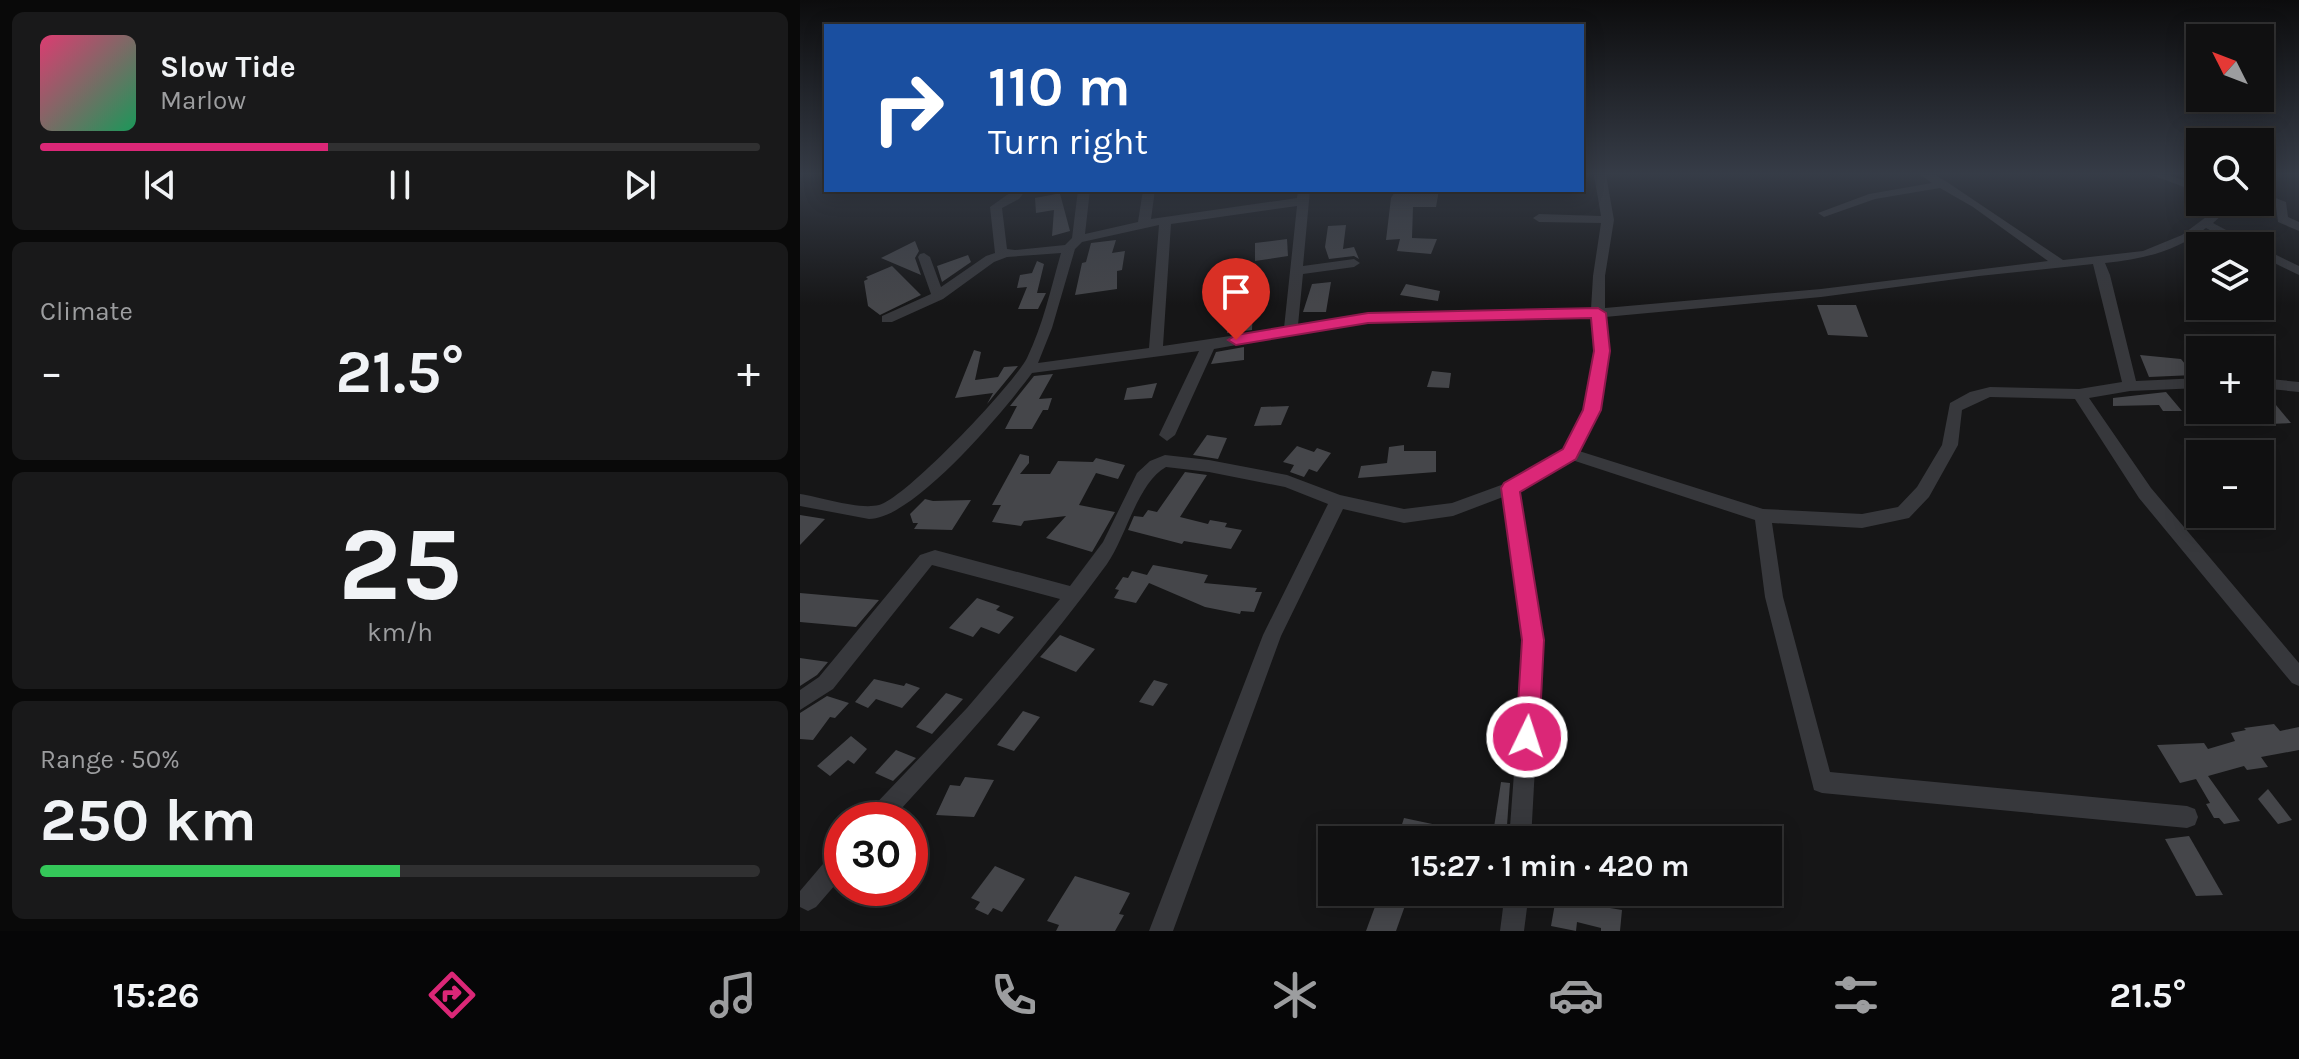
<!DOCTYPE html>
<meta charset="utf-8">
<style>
body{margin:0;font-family:Karla,sans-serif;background:#19191a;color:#f1f3f6;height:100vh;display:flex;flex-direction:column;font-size:30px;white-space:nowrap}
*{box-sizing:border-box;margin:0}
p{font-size:26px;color:#9c9d9f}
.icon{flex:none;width:44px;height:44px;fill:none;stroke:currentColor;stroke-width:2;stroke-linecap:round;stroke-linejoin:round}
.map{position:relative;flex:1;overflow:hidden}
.side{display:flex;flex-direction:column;gap:12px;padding:12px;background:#090909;width:800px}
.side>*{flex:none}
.top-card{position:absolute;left:24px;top:24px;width:760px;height:168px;border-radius:0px;box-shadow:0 4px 20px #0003,0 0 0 2px #303031;background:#1a4fa0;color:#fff;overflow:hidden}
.needle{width:52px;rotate:312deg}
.fabs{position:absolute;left:1386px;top:24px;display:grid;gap:16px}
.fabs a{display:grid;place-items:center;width:88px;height:88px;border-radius:0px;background:#101011;box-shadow:0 4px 20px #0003,0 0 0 2px #303031;font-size:40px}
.speed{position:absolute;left:24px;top:802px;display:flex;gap:16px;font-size:40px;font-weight:700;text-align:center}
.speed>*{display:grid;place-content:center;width:104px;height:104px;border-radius:50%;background:#101011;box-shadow:0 4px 20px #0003,0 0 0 2px #303031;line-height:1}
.speed .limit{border:12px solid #d22;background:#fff;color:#111}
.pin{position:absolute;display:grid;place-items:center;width:68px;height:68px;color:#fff;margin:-82px -34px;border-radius:50% 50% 50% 0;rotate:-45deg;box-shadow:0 0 8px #0007}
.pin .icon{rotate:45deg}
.me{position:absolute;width:88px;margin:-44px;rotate:4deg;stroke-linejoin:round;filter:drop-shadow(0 0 6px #0008)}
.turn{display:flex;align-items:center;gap:28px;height:168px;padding:0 32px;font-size:36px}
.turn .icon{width:104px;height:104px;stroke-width:2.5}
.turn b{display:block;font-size:56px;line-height:68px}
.big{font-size:60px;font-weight:700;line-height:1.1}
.side .card{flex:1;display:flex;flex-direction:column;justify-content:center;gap:12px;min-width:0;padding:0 28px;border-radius:12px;background:#19191a}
.side .dial{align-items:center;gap:0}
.dial b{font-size:104px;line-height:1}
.song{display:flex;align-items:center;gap:24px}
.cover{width:96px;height:96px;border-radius:12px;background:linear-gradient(135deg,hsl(340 70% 55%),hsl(150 70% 35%))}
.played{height:8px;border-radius:4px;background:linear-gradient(90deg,#db2777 40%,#303031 40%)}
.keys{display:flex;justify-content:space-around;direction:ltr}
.heat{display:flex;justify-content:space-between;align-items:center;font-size:44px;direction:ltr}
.charge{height:12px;border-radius:6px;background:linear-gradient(90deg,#34c759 50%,#303031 0)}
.trip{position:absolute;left:518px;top:826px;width:464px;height:80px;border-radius:0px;background:#101011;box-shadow:0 4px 20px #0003,0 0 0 2px #303031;font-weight:700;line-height:80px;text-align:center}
.tabs{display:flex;height:128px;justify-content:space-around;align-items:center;background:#060607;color:#9c9d9f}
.tabs .icon{width:56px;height:56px}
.tabs .selected{color:#db2777}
.tabs b{font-size:36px;color:#f1f3f6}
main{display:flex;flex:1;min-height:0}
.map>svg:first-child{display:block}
</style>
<main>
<section class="side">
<div class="card">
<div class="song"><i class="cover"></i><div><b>Slow Tide</b><p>Marlow</p></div></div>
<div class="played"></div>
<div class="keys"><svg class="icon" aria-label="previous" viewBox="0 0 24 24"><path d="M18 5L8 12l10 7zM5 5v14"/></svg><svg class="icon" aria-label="pause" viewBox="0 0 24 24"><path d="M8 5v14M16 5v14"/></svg><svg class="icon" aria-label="next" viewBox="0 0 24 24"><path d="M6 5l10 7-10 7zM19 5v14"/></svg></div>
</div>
<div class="card"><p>Climate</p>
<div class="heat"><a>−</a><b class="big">21.5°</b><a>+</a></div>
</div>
<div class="card dial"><b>25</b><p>km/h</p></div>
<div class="card"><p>Range · 50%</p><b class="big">250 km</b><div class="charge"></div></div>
</section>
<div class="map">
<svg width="1499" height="931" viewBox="0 0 1499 931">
<rect width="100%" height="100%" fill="#161617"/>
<g fill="#45464a">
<path d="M256,190h3l11,41 -18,5 2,-26 -18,3 -1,-15 21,-4z"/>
<path d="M596,190h43l-3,17h-23l-1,31 25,1 -6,15 -34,-3 3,-12 -14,1 5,-42z"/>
<path d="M546,225l-3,24 11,-2 5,12 -5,-3 -25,3 -4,-12 3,-21z"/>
<path d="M487,239l1,17 -33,5v-18z"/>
<path d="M316,240l-4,13 13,-2 -3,19 -5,1v18l-42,6 7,-32 4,-1 5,-19z"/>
<path d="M115,241l4,10 -4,7 6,17 -40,-17z"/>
<path d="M168,255l3,7 -29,20 -5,-16z"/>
<path d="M237,261l7,3 -7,29h9l-8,16h-20l9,-22 -10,1 3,-13 12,-2z"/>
<path d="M92,266l29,29 -41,20 -12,-9 -4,-25 4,-2 -2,-2z"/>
<path d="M531,282l-5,30h-23l9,-28z"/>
<path d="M606,284l34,7 -2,10 -38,-6z"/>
<path d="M1017,305h39l12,32 -40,-2z"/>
<path d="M453,308l-1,22 -25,3 2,-22z"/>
<path d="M444,347v13l-33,4 5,-12z"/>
<path d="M174,350l7,2 -6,28 23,-3 6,-10 14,-1 -31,38 6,-11 -38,5z"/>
<path d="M1340,355l41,4 13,16 -45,2z"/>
<path d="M632,371l19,2 -2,15 -22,-1z"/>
<path d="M253,374l-14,25 13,-1 -4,12h-5l-11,19h-27l12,-23h-7l24,-30z"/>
<path d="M357,383l-5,15 -28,2 3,-12z"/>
<path d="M1366,392l16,19h-19l-4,-6 -46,1v-8z"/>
<path d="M1460,399h11l20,24 -22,1 -9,-11z"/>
<path d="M489,406l-8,19 -27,1 7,-19z"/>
<path d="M407,435l20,3 -9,21 -25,-4z"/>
<path d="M604,445v6h32v21l-78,6 3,-12 26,-3 2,-16z"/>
<path d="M497,446l17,6 3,-4 14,5 -14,19 -8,-3 -5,8 -14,-5 4,-7 -11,-3z"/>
<path d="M220,454l9,2v7l-9,11h30l8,-13 35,1 3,-4 29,7 -7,14 -22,-6 -17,32 36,7 -23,40 -46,-14 20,-22 -42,5 -3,5 -29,-4 9,-17h-9z"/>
<path d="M385,472l22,3 -27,42 28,7 2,-4 17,3 -2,4 17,3 -11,19 -47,-8 -2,3 -54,-14 6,-14 9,1 5,-7 9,2z"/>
<path d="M125,499l8,2 38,-1 -19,30 -38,-1 4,-6h-5l-3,-9z"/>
<path d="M0,515l25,4 -25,26z"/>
<path d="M353,565l55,10 -4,8 53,5 -2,4h7l-8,20 -13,-1 -1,3 -35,-7 -56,-24 -13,20 -22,-5 5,-8 -4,-1 8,-12 5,1 4,-7 15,4z"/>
<path d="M0,593l79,7 -23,27 -56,-5z"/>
<path d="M177,598l23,8 -4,4 18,7 -15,17 -18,-7 -8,10 -24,-9z"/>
<path d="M260,635l35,14 -19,23 -36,-15z"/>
<path d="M0,658l28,4 -11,13 -17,11z"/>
<path d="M74,679l30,7 2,-3 14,5 -18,20 -26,-9 -8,9 -13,-6z"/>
<path d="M354,680l14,4 -15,22 -14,-4z"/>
<path d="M146,693l17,6 -31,35 -16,-7z"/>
<path d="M27,696l22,7 -14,15 -5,-1 -17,23 -13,-1v-26z"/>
<path d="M223,711l17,6 -26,34 -17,-6z"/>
<path d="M1474,724l6,7 19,-4v23l-38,7 7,10 -21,3 -3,-4 -36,10 32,45 -16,3 -5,-6h-5l-8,-14 4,-1 -14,-24 -16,4 -23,-38 47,-2 4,6 27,-8 -4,-8 15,-3 -2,-2z"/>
<path d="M51,736l16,13 -13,15 -6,-4 -18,16 -13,-10z"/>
<path d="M96,750l20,8 -23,23 -18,-8z"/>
<path d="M165,777l29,3 -20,37 -38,-2 14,-30 10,1z"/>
<path d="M701,782l9,1 -4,57h-14z"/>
<path d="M1468,789l24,31 -14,4 -20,-25z"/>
<path d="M604,818l33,7 -4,15h-36z"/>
<path d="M774,824l28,5 -2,11h-28z"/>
<path d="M1389,836l34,59 -27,1 -31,-57z"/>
<path d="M195,866l30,13 -23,33 -9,-4 -5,7 -13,-6 5,-7 -9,-4z"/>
<path d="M275,876l55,17 -11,21 5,1 -9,16h-59l3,-6 -12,-4z"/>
<path d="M757,892l30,6 -1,6 36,6 -2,21h-19v-3l-24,-6 -1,9 -25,-5z"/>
<path d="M580,893l27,7 -11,31h-30z"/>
</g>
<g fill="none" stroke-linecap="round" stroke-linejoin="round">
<g fill="#37383c" fill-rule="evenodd">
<path d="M794,175h12l8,45 -9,56v32l216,-19 227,-28 -75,-54 -33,-19 -65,11 -51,18 -6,-4 51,-19 63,-11 -11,-8h14l12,7 116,78 80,-9 39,-16 32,-24 5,-9h12l-9,13 -9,8 43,23h-16l-34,-18c-31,24 -63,31 -101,35l5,12 26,106 64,-3v10l-70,3 -41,7 62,90 148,175v23l-7,-3 -153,-185 -64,-99 -85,-2 -28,13 -4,35 -29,52 -20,21 -47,10 -90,-5 11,74 47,175 357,34 8,3 3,8 -3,8 -8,3 -365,-35 -8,-3 -49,-193 -10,-77 -183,-60 -53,31 23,149 -11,200h-22l15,-200 -21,-143 -50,19 -49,7 -61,-14 -62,127 -108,295h-24l114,-296 65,-131 -43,-17 -76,-15 -43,-5c-28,15 -40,70 -59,97 -66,91 -141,174 -216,256h-26l3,-8 99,-104 93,-109 -128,-34 -99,124 -33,21v-20l19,-13 101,-122 15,-5 135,36 33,-44 34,-69 13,-12 15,-6 44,5 78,15 53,20 64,14 48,-6 52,-19 60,-34 20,-40 11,-59 -3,-34 -224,5 -154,27 -39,86 -8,6 -8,-6 40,-84 -167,22c-27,37 -118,146 -163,146l-69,-13v-12c21,3 58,16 79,11 27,-7 134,-120 148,-147 16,-33 24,-70 34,-105l-54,4 -13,5 -51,37 -51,23h-10v-6l49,-22 -13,-37 2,-3 4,-1 6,4 11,30 45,-31 9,-3 -5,-46 24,-17h12l-7,9 -17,9 5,41 8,1 50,-5 7,-7 6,-48h12l-5,44 53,-12 5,-32h12l-4,29 146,-21 1,-8h12l-7,76 51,-7 6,4 -6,4 -51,7 -5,51 70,-11 223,-5 2,-33 8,-53 -62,-1 -6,-4 6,-4 62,2zM497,206l-13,122 -121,18 8,-122zM359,225l-10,123 -111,15 14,-35 23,-79 7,-7zM1293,264l29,118 -43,7 -89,-2 -20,5 -20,11 -8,42 -25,42 -19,20 -36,7 -99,-5 -184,-58 21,-41 9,-59 -4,-34 216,-20 158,-21z"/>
<path d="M1352,175h17l31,11v7z"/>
<path d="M1460,192l26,10 2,15 11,5v9l-21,-9 -2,-16 -16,-7z"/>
<path d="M1460,247l39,19v9l-39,-19z"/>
<path d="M1460,378l39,4v10l-39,-4z"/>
<path d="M42,848v29l-26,30 -8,4 -8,-4v-16l34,-40z"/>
<path d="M705,892h24l-5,39h-24z"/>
</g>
</g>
<linearGradient id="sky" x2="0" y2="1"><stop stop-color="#0c0c0d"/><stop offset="0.57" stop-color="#363c47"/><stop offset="1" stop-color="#363c47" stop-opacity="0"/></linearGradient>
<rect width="1499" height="305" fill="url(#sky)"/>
<path fill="#db2777" stroke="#8e194d" stroke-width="2" d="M798,308l8,5 4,38 -9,59 -25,49 -56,33 24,148 -5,97 -3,8 -9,4 -8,-4 -3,-8 6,-97 -21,-152 3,-5 59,-34 20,-39 11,-59 -3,-33 -223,5 -132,22 -8,-5 8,-5 132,-22z"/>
</svg>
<div class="fabs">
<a><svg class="needle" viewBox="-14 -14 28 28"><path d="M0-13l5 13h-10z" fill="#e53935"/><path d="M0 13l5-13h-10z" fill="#9c9d9f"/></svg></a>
<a><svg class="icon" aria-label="search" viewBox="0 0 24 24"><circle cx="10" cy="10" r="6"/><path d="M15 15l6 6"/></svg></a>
<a><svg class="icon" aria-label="layers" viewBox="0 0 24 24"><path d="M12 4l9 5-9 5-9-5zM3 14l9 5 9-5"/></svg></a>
<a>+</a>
<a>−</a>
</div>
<div class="speed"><div class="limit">30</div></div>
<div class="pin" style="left:436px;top:340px;background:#d93025"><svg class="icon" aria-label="arrive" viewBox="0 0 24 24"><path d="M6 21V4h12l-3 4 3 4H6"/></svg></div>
<svg class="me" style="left:727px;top:737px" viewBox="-20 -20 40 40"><circle r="17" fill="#db2777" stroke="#fff" stroke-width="3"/><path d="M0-11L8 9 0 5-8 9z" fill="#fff"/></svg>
<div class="trip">15:27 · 1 min · 420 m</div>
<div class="top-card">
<div class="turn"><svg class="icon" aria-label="right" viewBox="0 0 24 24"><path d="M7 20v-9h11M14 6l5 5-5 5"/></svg><div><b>110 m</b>Turn right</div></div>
</div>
</div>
</main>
<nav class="tabs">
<b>15:26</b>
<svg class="icon selected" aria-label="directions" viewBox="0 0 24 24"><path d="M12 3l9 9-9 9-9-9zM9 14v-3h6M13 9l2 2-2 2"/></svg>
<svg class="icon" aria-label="music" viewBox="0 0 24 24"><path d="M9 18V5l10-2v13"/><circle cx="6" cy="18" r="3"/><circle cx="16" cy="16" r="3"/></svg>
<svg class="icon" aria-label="phone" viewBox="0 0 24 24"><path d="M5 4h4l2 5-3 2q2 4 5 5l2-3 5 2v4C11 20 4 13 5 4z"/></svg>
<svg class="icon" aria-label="climate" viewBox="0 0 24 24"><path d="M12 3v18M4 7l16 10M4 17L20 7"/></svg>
<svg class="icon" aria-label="car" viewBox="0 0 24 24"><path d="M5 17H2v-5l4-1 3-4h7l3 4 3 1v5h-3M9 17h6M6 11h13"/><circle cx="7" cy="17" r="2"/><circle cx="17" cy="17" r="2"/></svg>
<svg class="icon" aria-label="filters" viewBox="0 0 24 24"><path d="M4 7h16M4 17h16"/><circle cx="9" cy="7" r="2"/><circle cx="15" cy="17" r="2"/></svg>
<b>21.5°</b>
</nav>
